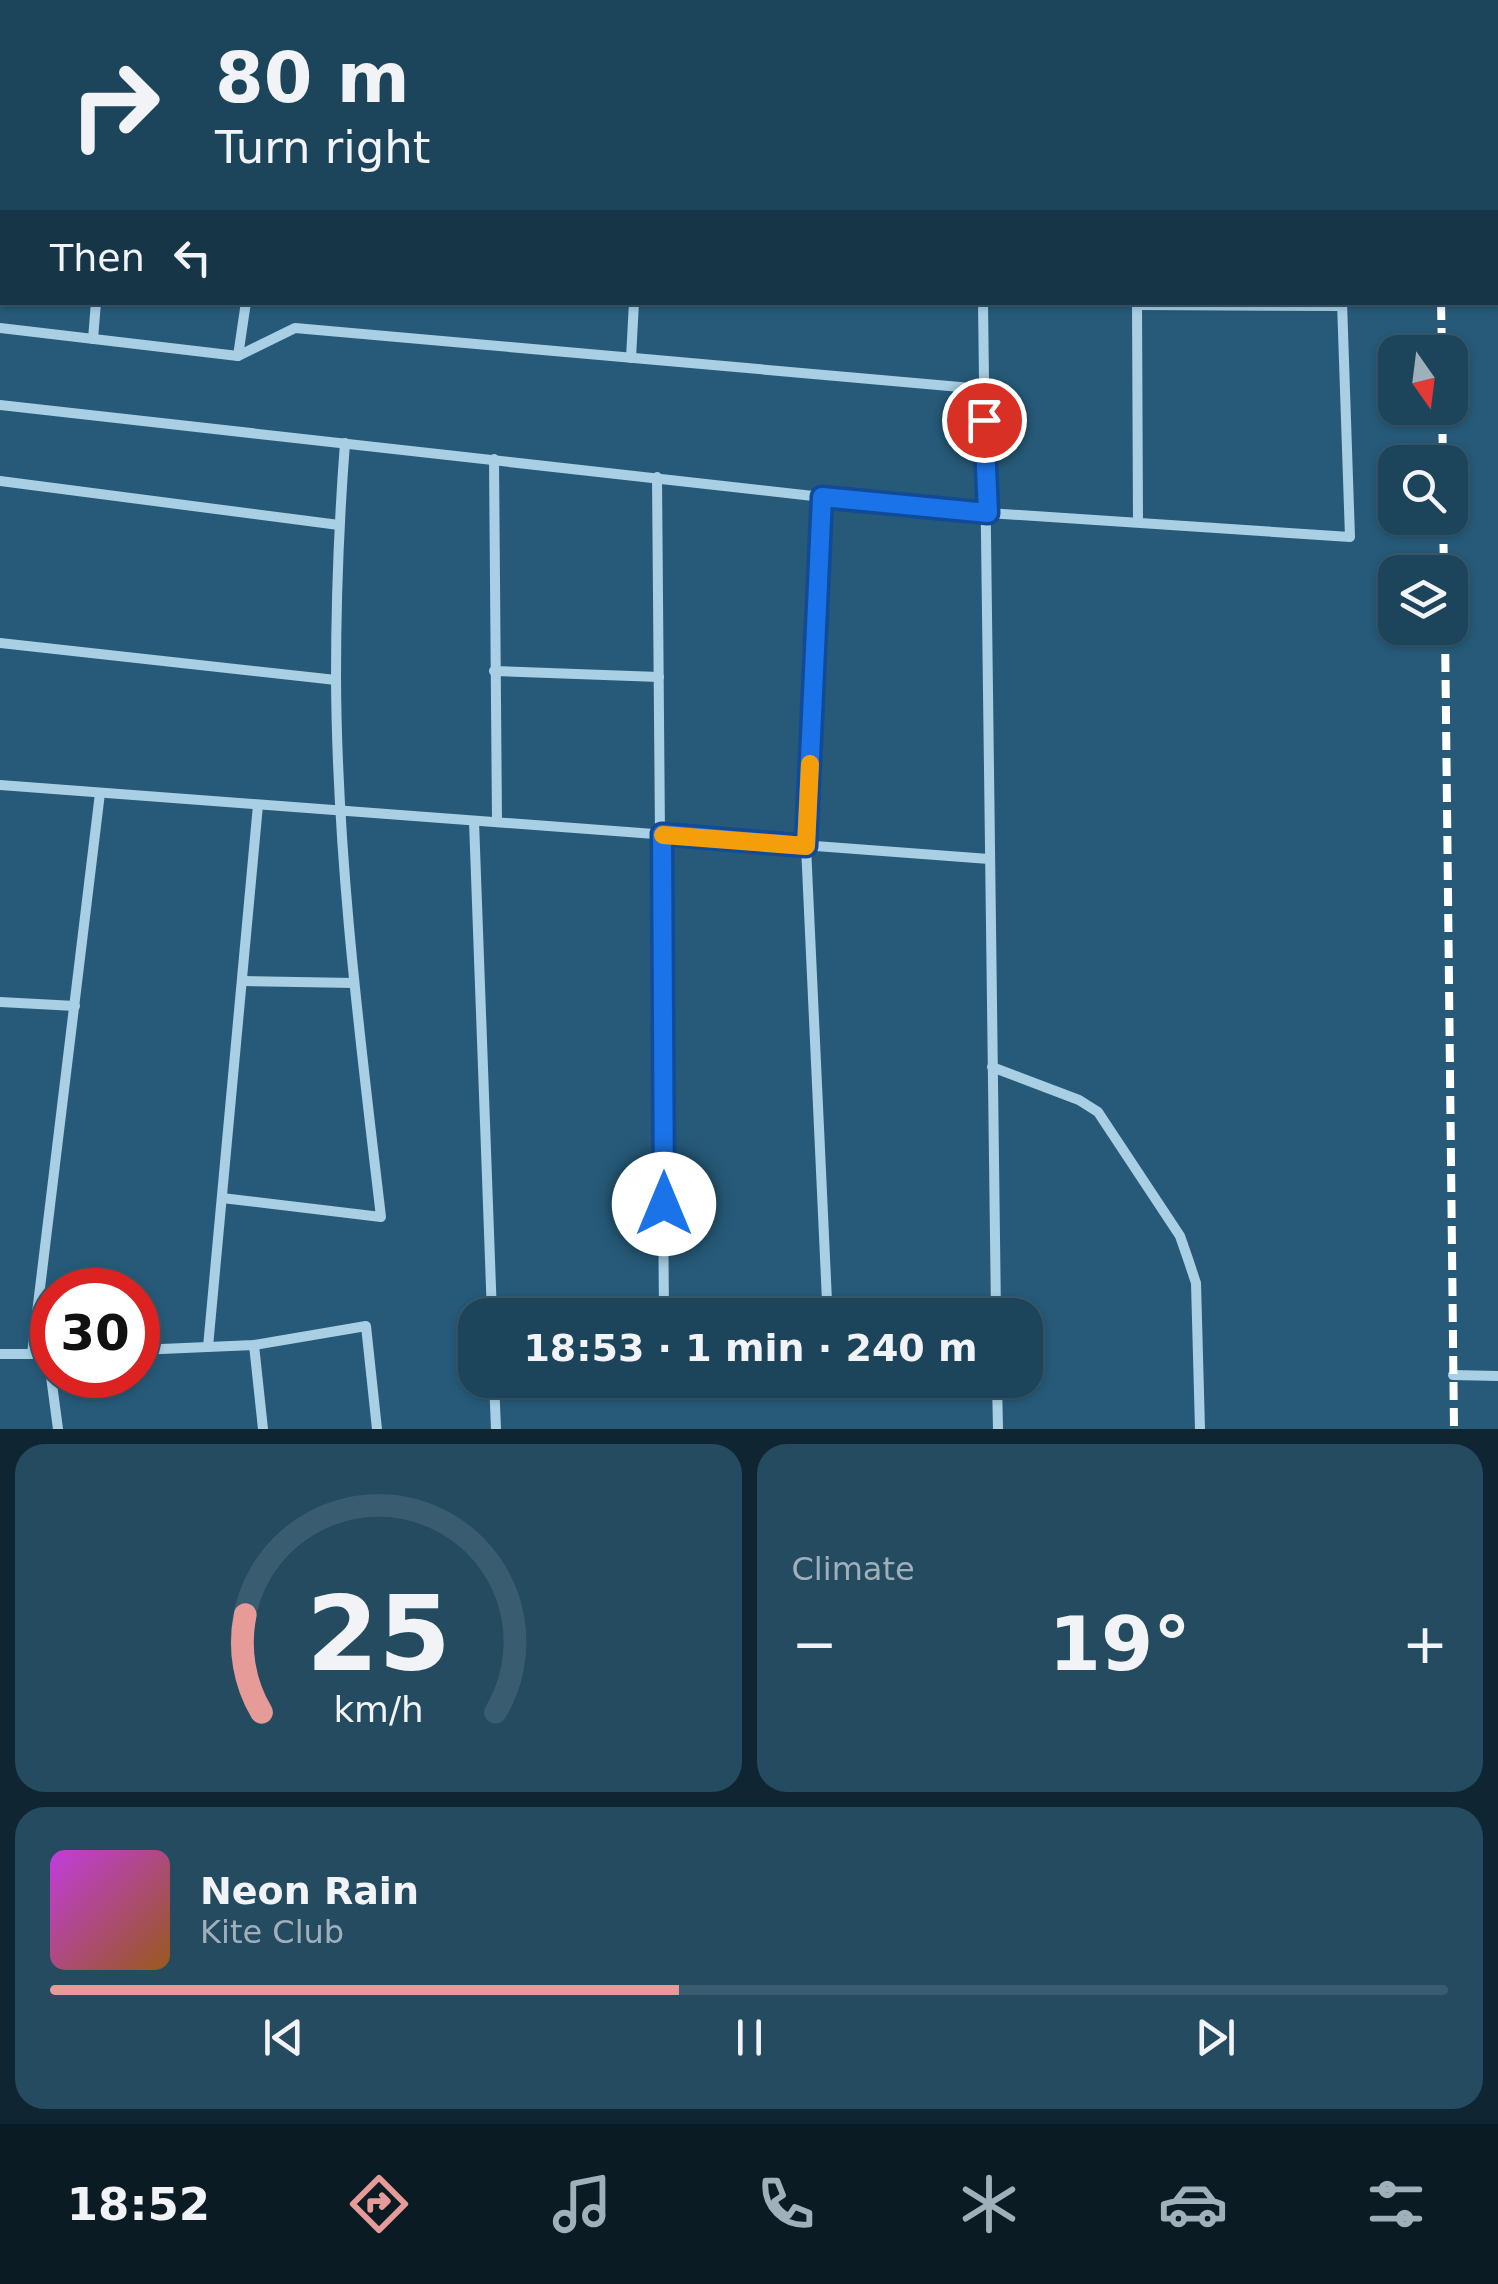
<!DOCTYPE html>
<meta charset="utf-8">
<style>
body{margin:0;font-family:"DejaVu Sans",sans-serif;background:#254b60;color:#f1f3f6;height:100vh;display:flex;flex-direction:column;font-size:38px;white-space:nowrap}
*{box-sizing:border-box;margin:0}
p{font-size:32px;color:#a0b0bb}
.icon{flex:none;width:55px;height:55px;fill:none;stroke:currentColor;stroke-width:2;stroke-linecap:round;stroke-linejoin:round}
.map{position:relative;height:1429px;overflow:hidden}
.panel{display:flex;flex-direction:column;gap:15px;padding:15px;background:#0f2532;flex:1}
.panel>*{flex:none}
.guide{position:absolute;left:0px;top:0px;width:1500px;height:305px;box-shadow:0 2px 8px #0004,0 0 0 2px #3a5c70;background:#1c445a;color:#f1f3f6;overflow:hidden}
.needle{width:65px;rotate:166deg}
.buttons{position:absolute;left:1378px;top:335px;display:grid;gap:20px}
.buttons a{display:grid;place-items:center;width:90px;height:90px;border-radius:20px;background:#1c445a;box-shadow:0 2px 8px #0004,0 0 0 2px #3a5c70;font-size:50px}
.speed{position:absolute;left:30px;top:1268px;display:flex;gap:20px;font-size:50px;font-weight:700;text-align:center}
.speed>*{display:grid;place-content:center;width:130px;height:130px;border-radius:50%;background:#1c445a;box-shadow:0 2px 8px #0004,0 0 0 2px #3a5c70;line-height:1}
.speed .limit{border:15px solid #d22;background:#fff;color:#111}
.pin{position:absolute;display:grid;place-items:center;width:85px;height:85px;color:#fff;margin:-42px;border:5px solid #fff;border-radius:50%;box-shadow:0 2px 10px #0007}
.me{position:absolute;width:110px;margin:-55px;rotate:0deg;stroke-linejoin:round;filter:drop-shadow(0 0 8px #0008)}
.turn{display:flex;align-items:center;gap:35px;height:210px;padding:0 50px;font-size:45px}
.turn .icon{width:130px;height:130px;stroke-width:2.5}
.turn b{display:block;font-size:70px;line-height:85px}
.then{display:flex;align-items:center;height:95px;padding:0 50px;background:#0003;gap:20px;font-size:38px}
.big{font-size:75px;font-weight:800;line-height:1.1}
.panel .widget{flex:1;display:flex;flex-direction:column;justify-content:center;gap:15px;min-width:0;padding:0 35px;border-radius:30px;background:#254b60}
.panel .dial{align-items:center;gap:0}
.dial svg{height:260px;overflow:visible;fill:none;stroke:#3a5c70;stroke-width:7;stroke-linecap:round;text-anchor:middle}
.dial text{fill:#f1f3f6;stroke:none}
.song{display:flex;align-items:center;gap:30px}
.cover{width:120px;height:120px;border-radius:15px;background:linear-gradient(135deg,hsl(290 70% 55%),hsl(30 70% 35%))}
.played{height:10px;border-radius:5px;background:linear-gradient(90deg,#e69b98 45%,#3a5c70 45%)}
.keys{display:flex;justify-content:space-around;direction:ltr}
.heat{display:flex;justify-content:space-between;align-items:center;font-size:55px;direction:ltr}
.panel .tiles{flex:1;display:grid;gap:15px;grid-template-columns:1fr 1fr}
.widget:last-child{grid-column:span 2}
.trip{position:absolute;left:458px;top:1298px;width:585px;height:100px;border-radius:30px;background:#1c445a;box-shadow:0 2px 8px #0004,0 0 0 2px #3a5c70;font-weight:800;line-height:100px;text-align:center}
.dock{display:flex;height:160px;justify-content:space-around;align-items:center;background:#0b1b24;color:#a0b0bb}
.dock .icon{width:70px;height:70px}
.dock .active{color:#e69b98}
.dock b{font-size:45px;color:#f1f3f6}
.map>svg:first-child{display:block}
</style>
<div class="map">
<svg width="1498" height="1429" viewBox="0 0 1498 1429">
<rect width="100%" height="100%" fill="#265a78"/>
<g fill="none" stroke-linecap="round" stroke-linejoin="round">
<g stroke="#a8cfe3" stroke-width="10">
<path d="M1136,0l1,2"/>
<path d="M1333,0v2"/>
<path d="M9,2l1,-2"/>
<path d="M338,2l1,-2"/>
<path d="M985,2v-2"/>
<path d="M0,26l2,-7"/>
<path d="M983,302l13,1013"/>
<path d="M1137,302l1,220"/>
<path d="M1137,305l205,1"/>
<path d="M0,328l238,28 57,-28 688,61"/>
<path d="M93,339l3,-37"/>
<path d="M238,356l8,-54"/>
<path d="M631,358l3,-56"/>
<path d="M0,405l822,92 166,16 362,24 -8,-235"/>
<path d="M494,459l3,363"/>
<path d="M657,477l7,838"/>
<path d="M0,481l339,44"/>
<path d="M822,497l-16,349 21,455"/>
<path d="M0,643l336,37"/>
<path d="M494,671l165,6"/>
<path d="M0,785l989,74"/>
<path d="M474,821l18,494"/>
<path d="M243,981l111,2"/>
<path d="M0,1002l75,4"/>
<path d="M992,1067l87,33 19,12 82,124 8,23 8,24 4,146"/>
<path d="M222,1198l159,19c-21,-179 -44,-358 -45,-539 0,-78 3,-157 9,-235"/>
<path d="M254,1345l9,84"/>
<path d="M208,1347l50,-542"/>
<path d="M138,1350l116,-5 112,-19 11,103"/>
<path d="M0,1354h37"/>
<path d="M32,1354l68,-561"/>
<path d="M48,1354l10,75"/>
<path d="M1453,1375l45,1"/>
<path d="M494,1380l2,49"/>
<path d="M997,1380l1,49"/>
</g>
<g stroke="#fff" stroke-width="8" stroke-dasharray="18 8" stroke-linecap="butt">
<path d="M1438,0v2"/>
<path d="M1441,302l1,50"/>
<path d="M1442,408l1,54"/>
<path d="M1443,518l1,54"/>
<path d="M1445,628l9,801"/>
</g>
</g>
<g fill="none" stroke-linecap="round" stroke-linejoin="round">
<g stroke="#114b97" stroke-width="25">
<path id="route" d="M664,1204l-2,-370 144,12 16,-349 166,16 -4,-93"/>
</g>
<use href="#route" stroke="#1a73e8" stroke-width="18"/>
<path stroke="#f59e0b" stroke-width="18" d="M663,835l143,11 4,-82"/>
</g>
</svg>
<div class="buttons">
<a><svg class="needle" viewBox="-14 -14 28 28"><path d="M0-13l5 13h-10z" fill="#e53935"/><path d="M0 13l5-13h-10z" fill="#a0b0bb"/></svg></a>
<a><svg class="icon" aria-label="search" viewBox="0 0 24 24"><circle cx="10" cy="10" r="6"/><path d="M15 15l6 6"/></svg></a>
<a><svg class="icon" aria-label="layers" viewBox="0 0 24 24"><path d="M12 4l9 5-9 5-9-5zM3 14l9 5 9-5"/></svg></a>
</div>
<div class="speed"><div class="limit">30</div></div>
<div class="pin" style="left:984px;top:420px;background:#d93025"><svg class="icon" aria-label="arrive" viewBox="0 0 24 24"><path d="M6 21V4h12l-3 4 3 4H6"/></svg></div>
<svg class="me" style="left:664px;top:1204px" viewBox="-20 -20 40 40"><circle r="19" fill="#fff"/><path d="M0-13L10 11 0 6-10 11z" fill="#1a73e8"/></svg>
<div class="trip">18:53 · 1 min · 240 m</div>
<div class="guide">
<div class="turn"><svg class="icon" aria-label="right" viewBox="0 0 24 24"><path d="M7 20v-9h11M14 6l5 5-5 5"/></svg><div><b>80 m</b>Turn right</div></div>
<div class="then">Then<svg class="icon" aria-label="left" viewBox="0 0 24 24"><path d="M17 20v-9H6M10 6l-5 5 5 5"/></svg></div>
</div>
</div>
<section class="panel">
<div class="tiles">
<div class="widget dial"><svg viewBox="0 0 100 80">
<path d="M14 69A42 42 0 1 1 86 69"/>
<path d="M14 69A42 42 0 0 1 9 39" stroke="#e69b98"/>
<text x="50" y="56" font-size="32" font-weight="700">25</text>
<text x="50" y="72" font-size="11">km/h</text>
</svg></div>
<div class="widget"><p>Climate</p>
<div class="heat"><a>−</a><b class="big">19°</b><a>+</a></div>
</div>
<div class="widget">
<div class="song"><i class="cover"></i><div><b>Neon Rain</b><p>Kite Club</p></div></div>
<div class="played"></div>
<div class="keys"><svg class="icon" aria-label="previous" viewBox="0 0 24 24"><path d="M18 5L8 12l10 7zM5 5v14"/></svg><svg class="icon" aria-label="pause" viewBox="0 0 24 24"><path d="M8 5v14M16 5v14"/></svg><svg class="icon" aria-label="next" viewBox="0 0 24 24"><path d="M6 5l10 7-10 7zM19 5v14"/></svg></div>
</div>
</div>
</section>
<nav class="dock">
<b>18:52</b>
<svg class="icon active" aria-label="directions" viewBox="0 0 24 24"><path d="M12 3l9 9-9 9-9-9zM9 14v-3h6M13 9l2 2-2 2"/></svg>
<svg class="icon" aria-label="music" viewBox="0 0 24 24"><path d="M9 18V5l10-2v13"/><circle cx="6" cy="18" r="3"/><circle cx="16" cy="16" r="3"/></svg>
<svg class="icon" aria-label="phone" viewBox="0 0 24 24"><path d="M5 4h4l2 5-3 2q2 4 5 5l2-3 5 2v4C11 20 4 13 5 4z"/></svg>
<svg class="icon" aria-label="climate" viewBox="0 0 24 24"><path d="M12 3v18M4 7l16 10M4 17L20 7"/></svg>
<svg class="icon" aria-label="car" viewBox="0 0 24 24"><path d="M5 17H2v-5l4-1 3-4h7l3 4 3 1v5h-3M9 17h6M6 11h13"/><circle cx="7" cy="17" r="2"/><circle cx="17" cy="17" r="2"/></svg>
<svg class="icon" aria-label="filters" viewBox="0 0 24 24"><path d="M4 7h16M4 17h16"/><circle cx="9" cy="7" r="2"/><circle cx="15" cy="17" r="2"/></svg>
</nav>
